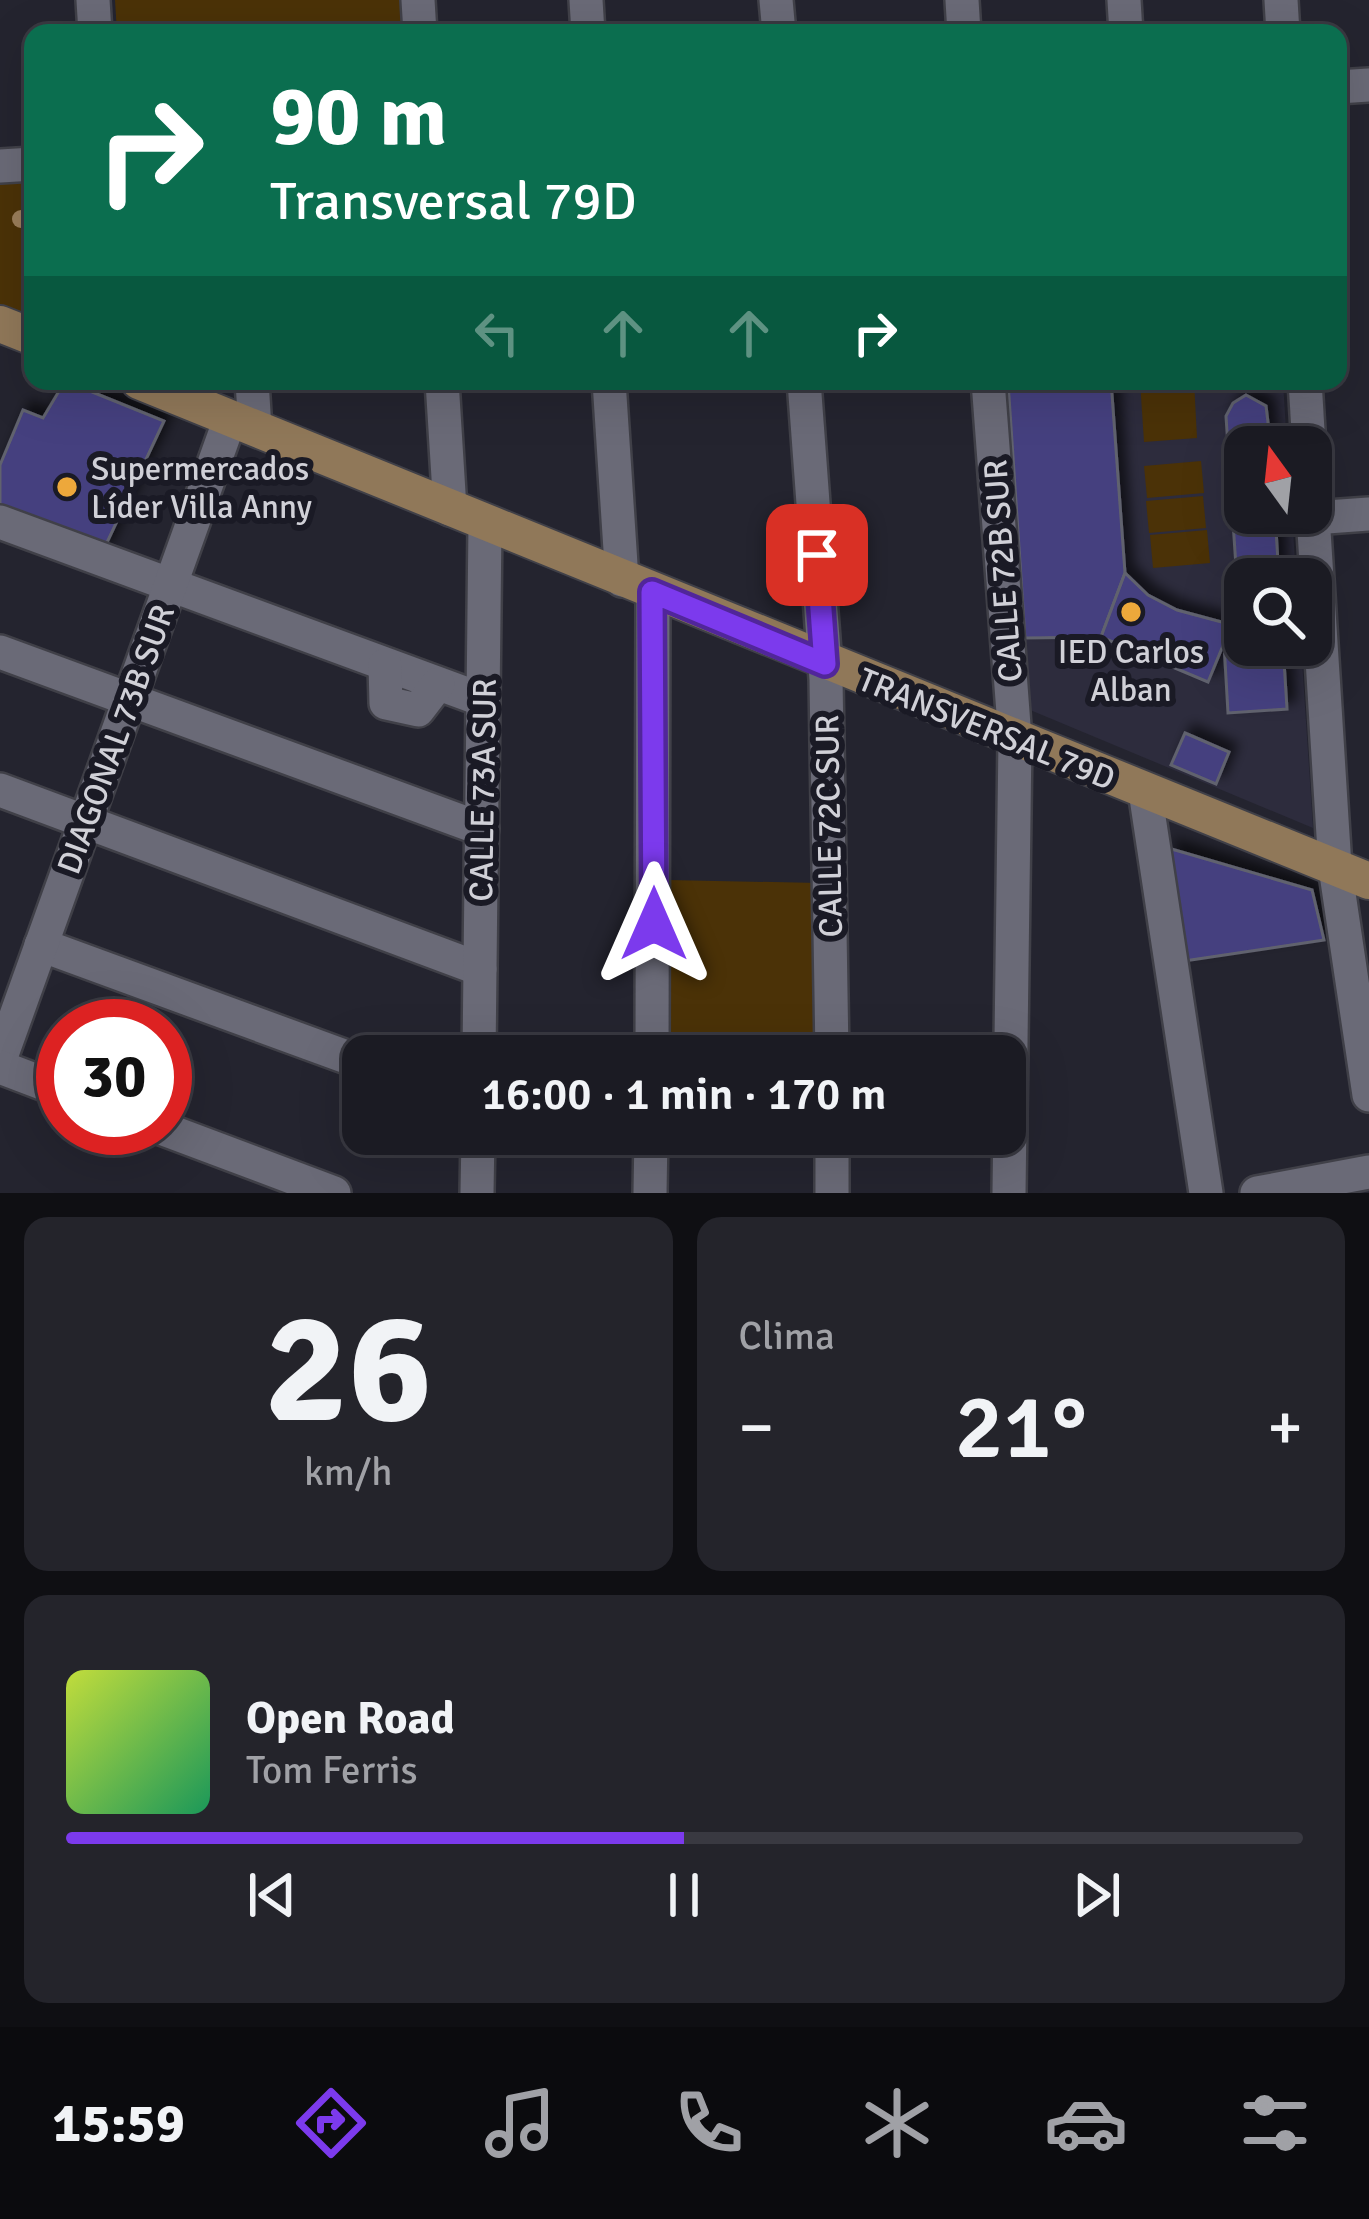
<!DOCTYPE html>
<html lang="es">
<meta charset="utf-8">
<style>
body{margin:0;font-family:Signika,sans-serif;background:#24242b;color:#f1f3f6;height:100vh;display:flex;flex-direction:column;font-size:45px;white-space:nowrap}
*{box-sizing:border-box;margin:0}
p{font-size:39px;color:#a0a1a6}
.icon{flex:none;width:66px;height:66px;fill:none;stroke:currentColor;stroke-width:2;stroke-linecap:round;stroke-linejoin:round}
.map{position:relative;height:1193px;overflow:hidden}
.drawer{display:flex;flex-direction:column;gap:24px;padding:24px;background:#0f0f13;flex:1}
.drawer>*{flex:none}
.top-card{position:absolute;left:24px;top:24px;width:1323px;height:366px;border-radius:24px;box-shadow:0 12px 48px #0002,0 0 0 3px #393941;background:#0b6e4f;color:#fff;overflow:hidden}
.needle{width:78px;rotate:345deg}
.fabs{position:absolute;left:1224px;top:426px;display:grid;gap:24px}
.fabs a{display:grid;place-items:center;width:108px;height:108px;border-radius:24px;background:#1b1b23;box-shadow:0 12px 48px #0002,0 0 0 3px #393941;font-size:60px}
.speed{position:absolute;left:36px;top:999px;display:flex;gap:24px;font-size:60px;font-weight:700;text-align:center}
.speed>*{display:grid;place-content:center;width:156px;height:156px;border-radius:50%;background:#1b1b23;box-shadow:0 12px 48px #0002,0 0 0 3px #393941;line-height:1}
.speed .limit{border:18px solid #d22;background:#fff;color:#111}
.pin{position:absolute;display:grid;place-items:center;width:102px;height:102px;color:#fff;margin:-51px;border-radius:24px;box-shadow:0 6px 18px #0006}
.me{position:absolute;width:132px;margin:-66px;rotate:0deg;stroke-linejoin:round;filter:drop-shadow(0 0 9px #0008)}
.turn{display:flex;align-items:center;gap:42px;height:252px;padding:0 48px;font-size:54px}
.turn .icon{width:156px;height:156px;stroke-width:2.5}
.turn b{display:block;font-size:84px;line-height:102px}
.lanes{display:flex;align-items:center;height:114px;padding:0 48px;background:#0003;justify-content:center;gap:60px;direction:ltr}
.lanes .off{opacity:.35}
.big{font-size:90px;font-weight:600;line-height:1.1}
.drawer .tile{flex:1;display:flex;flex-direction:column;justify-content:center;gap:18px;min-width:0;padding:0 42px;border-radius:24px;background:#24242b}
.drawer .dial{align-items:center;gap:0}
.dial b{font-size:156px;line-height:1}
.song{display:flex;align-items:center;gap:36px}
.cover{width:144px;height:144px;border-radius:18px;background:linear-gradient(135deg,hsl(70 70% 55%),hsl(150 70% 35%))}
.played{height:12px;border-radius:6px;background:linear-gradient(90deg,#7c3aed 50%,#393941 50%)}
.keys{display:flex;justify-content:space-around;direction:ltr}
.heat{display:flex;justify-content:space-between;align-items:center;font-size:66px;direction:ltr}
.drawer .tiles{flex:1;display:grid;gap:24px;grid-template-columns:1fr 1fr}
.tile:last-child{grid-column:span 2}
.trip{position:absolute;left:342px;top:1035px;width:684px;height:120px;border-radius:24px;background:#1b1b23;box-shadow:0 12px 48px #0002,0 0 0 3px #393941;font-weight:600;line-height:120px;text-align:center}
.menu{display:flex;height:192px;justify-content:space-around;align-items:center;background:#0b0b0e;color:#a0a1a6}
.menu .icon{width:84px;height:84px}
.menu .on{color:#7c3aed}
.menu b{font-size:54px;color:#f1f3f6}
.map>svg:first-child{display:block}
</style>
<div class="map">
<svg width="1369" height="1193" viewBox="0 0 1369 1193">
<defs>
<filter id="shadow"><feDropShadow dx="8" dy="-8" stdDeviation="6" flood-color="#0009"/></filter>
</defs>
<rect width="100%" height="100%" fill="#24242f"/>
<path fill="#2d2c3d" d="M1002,381h281l4,66h-42v66h47l4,66h-51v66h56l12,183 -290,-121z"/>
<g fill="#4b3207">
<path d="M115,0h292l2,33h-292z"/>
<path d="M33,181v137l-33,-14v-122z"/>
<path d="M1140,381h54l3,57 -53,4z"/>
<path d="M1201,461l3,32 -57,5 -3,-32z"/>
<path d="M1203,496l3,32 -57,5 -3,-32z"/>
<path d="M1207,530l3,33 -57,5 -3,-33z"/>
<path d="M668,880l151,3 -4,173h-151z"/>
</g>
<g fill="#443f7f" stroke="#61626e" stroke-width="3" filter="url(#shadow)">
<path d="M65,381l99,40 -61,130 -103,-42v-44l23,-55 20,8z"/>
<path d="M1008,381h103l14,192 -24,64 -76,1z"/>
<path d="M1246,395l20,11 5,41h-26v66h30l4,66h-34v66h38l4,64 -59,4 -4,-70 -16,39 -107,-45 24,-64 23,22 29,15 63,17 -14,-211 7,-13z"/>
<path d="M1185,733l44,19 -13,32 -45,-19z"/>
<path d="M1168,848l144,42 12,50 -140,21z"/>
</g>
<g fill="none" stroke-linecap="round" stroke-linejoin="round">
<g stroke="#404048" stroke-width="38">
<g id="minor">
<path d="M93,0l2,33"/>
<path d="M418,0l2,33"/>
<path d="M586,0l2,33"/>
<path d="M776,0l3,33"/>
<path d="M962,0l2,33"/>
<path d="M1124,0l2,33"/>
<path d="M1281,0l2,33"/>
<path d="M1338,87l31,-2"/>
<path d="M0,166l33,-2"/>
<path d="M252,381l3,48"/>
<path d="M442,381l8,128"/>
<path d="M609,381l13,199"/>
<path d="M804,381l22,298 6,377"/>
<path d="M988,381l27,358 -6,454"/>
<path d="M1305,381l4,66"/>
<path d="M1311,483l24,384 34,228"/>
<path d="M1313,518l56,-4"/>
<path d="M0,522l483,178"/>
<path d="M0,652l482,177"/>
<path d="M385,665l1,38 32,7 20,-26"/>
<path d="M0,790l480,179"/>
<path d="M1145,791l61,402"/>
<path d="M41,945l322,118"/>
<path d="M479,1056l6,-532"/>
<path d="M652,1056l1,-464"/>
<path d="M0,1060l230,-641"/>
<path d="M0,1067l63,24"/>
<path d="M161,1128l173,65"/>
<path d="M832,1134v59"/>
<path d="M477,1193l1,-59"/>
<path d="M650,1193l1,-59"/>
<path d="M1257,1193l112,-21"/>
</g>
</g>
<g stroke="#404048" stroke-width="40">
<g id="major">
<path d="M0,324l33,13"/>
<path d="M139,381l1230,500"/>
</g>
</g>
<use href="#minor" stroke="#6a6a77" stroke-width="33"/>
<use href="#major" stroke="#907859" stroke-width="36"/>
</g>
<circle fill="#9a7e5a" cx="21" cy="219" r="9"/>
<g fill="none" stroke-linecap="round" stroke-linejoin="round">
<g stroke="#51269a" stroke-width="30">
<path id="route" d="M654,924l-2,-332 173,72 -8,-109"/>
</g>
<use href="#route" stroke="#7c3aed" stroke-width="21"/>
</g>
<g fill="#eda83b" stroke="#1a1a25" stroke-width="4.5">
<circle cx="67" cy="487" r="12"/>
<circle cx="1131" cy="612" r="12"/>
</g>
<g text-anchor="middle" stroke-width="12" stroke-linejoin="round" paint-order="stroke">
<g font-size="33" fill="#d0d0d7" stroke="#1a1a25" text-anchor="start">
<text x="91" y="480">Supermercados<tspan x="91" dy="38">Líder Villa Anny</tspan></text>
<text x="1131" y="663" text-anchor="middle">IED Carlos<tspan x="1131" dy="38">Alban</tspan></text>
</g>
<g font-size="33" fill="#d0d0d7" stroke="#1a1a25">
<text transform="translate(1002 571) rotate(-94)" y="12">CALLE 72B SUR</text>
<text transform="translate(987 728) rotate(22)" y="12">TRANSVERSAL 79D</text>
<text transform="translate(115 739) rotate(-70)" y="12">DIAGONAL 73B SUR</text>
<text transform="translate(482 790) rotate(-89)" y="12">CALLE 73A SUR</text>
<text transform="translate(828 826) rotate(-91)" y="12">CALLE 72C SUR</text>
</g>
</g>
</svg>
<div class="fabs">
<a><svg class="needle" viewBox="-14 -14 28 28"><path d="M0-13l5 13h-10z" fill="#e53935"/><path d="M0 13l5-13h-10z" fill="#a0a1a6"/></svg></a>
<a><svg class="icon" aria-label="search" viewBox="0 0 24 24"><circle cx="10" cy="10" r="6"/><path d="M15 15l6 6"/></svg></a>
</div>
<div class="speed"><div class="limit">30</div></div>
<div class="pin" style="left:817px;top:555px;background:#d93025"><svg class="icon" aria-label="arrive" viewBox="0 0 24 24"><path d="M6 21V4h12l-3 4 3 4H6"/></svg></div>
<svg class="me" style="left:654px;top:924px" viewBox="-20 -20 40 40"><path d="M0-17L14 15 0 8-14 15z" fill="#7c3aed" stroke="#fff" stroke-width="4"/></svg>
<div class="trip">16:00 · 1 min · 170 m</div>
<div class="top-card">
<div class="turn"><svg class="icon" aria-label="right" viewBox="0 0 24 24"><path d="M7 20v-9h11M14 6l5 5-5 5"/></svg><div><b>90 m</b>Transversal 79D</div></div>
<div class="lanes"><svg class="icon off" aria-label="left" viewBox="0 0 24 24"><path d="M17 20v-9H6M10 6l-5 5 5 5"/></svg><svg class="icon off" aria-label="ahead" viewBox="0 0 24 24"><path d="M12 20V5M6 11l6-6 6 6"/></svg><svg class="icon off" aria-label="ahead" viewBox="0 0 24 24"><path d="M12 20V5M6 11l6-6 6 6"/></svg><svg class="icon" aria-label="right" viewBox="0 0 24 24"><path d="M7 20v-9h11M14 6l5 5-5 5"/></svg></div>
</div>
</div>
<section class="drawer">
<div class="tiles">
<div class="tile dial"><b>26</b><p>km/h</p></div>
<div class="tile"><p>Clima</p>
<div class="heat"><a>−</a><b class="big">21°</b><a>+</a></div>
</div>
<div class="tile">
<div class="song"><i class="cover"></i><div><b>Open Road</b><p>Tom Ferris</p></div></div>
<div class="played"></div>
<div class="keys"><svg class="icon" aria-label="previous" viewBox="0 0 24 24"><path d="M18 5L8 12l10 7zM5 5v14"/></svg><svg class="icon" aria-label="pause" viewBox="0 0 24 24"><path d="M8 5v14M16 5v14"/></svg><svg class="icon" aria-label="next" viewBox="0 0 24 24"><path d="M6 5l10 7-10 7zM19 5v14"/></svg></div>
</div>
</div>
</section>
<nav class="menu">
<b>15:59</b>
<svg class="icon on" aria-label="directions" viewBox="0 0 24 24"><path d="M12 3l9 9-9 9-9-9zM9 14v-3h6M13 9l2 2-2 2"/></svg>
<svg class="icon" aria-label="music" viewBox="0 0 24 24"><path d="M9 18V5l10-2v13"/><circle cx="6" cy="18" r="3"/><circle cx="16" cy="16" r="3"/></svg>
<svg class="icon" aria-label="phone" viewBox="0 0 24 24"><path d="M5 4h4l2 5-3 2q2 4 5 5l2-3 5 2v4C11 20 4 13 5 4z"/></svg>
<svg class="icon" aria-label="climate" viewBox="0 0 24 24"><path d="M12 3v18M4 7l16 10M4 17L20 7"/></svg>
<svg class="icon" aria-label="car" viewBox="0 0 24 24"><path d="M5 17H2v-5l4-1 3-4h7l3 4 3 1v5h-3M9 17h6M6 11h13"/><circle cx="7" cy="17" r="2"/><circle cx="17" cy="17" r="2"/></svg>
<svg class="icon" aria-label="filters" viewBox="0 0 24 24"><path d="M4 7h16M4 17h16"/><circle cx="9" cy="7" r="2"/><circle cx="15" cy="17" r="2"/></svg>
</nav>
